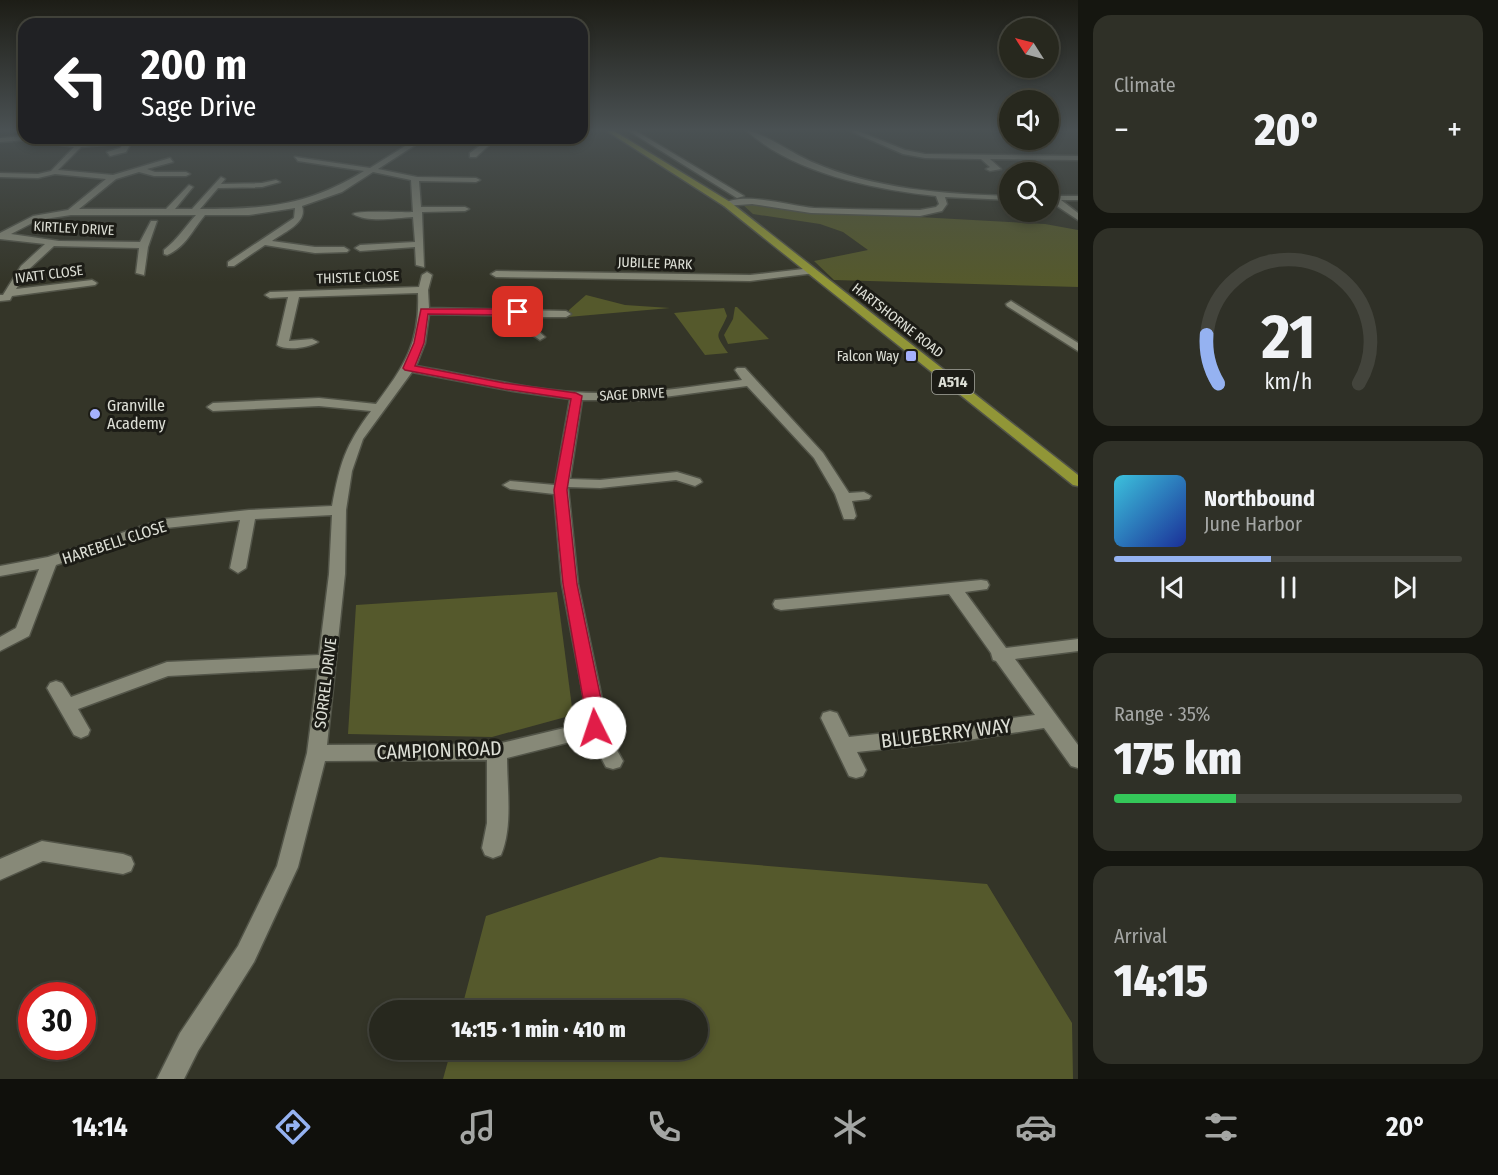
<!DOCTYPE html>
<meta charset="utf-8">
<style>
body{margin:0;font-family:"Fira Sans Condensed",sans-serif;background:#2f3027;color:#f1f3f6;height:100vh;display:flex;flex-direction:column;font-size:22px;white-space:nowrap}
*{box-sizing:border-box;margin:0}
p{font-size:20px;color:#a4a6a4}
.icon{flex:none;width:33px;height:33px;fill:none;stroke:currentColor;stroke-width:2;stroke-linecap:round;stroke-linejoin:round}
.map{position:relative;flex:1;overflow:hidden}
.sheet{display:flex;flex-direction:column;gap:15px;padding:15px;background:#151610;width:420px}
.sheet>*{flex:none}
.top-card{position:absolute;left:18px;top:18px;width:570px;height:126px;border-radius:18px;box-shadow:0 3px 9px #0003,0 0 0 2px #43443c;background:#202124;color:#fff;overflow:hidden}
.needle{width:39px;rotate:306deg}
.tools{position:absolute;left:999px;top:18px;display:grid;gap:12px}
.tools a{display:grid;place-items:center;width:60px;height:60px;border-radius:50%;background:#27281e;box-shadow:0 3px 9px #0003,0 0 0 2px #43443c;font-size:30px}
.speed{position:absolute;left:18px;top:982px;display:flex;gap:12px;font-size:30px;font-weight:700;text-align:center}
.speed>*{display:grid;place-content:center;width:78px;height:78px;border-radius:50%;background:#27281e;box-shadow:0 3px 9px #0003,0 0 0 2px #43443c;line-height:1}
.speed .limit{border:9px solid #d22;background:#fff;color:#111}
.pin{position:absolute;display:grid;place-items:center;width:51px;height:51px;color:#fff;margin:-26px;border-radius:12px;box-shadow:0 3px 9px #0006}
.me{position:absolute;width:66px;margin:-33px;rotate:356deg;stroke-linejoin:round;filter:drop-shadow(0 0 4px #0008)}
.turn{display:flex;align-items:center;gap:21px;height:126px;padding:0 24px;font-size:27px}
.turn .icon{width:78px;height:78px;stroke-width:2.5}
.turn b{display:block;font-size:42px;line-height:51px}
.big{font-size:45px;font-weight:800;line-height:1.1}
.sheet .card{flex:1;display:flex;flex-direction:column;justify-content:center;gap:9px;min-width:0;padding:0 21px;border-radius:18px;background:#2f3027}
.sheet .dial{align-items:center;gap:0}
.dial svg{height:156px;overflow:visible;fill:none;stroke:#43443c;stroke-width:7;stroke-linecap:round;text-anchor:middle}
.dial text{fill:#f1f3f6;stroke:none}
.song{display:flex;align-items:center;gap:18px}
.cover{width:72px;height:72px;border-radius:9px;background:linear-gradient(135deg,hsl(190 70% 55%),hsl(230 70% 35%))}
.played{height:6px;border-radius:3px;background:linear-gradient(90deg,#95b2f1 45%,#43443c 45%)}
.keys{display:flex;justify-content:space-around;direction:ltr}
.heat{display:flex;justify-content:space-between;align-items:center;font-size:33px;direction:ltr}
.charge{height:9px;border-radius:4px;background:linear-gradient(90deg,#34c759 35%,#43443c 0)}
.trip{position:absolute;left:369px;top:1000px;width:339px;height:60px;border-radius:30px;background:#27281e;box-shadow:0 3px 9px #0003,0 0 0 2px #43443c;font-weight:800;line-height:60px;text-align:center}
.dock{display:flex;height:96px;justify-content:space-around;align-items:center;background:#10100c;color:#a4a6a4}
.dock .icon{width:42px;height:42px}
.dock .on{color:#95b2f1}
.dock b{font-size:27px;color:#f1f3f6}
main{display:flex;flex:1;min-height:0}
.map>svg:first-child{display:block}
</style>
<main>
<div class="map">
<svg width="1078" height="1079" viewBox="0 0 1078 1079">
<rect width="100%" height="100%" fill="#343528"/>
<g fill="#55592c">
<path d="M750,203l60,8 235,13 33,6v57l-244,-7 -20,-19 54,-11 -25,-18 -23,-8 -67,-10 -11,-10z"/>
<path d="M586,295l39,10 45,3 -102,9 1,-7z"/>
<path d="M735,307h2l32,32 -41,5 -4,-9 9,-16z"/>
<path d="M724,308l3,8c-9,22 -14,15 1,37l-23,2 -31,-42z"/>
<path d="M557,592l16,123 -81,22 -144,-3 8,-129z"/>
<path d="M660,857l327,27 85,139 1,56h-630l8,-29h247v-39h-237l25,-95z"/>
</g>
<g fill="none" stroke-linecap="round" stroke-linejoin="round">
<g stroke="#525448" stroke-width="3">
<g id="street">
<path d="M629,131h7l108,65 -7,2z"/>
<path d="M747,131c11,-1 50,25 65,31 62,27 131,32 198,34v4l-65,-3 2,7 -5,7 -22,5 -109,-3 -59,-9 -28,2 -1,-2c19,-13 67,2 91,4 35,1 71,2 106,2l16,-3 3,-3 -3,-8c-62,-7 -141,-22 -189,-65z"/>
<path d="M850,131h8l47,19 20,4 153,2v4l-88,-1 11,10 -11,2 -4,-2 4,-2 -9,-8 -56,-1 -22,-4z"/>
<path d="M24,136l55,8 22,-4 77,-1 -2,3 -45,1 -5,9 -16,4 -3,-4 13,-4 4,-5 -43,4 -23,23 55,5 57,-17 3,4 -26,7 8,3h31l4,2 -4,2h-32l-15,-4 -23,7 -37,30h87l23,-24 4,2 -18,22h17l29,-32 4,2 -4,5 41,-1 14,-3 4,2 -18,5 -44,1 -18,21c66,0 107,-3 164,-38l-66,-10 -3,-4 75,11 48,-30h8l-48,31 39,8 59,1 4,2 -4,2 -57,-1 2,26h44l4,2 -4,2 -43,1 2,55 -8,-2 -1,-18 -55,4 -5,-3 5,-3 55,-3 -2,-25c-17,1 -45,6 -60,-3 6,-4 48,-1 60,-2l-2,-32 -38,-8 -31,20 -40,14c6,17 -18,26 -30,35l43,6h29l5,3 -2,2 -32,1 -50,-8 -31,21h-6v-4l66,-44 1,-10 -46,7h-44c-12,14 -19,32 -38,40l-3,-1v-4c14,-11 20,-22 32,-35h-125l-33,5 -27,14 48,7 81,1 11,-21h6l-9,26 -4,28 -8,-2 3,-25 -85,-2 -26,24 -12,19 76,-9 5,3 -2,2 -83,11 -2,4 -10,1v-6h3l18,-29 24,-22 -45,-5v-6l33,-17 35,-6 38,-31 -51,-5 -17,4 -38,-1v-4l38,1 13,-3 23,-24 -46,-7 -28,2v-4z"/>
<path d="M490,138h7l-21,19h-6v-4z"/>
<path d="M1048,196h30v4h-17l17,13v7l-30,-20z"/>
<path d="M812,268l3,1v4l-65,8 -254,-4 -5,-3 5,-3 254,4z"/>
<path d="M427,272l5,3 -4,15 1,18 137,3 5,3 -5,3h-25l-5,12 9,8 -5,3 -15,-10 5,-14 -101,-2 -4,29 -9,23c60,10 119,26 181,27 49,2 97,-7 145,-13l-7,-10 2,-2h8l78,85 26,40 15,-1 7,4 -2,3 -17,2 4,15 -2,3h-10l-9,-25 -21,-36 -67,-72 -105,14h-60l-12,79 30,1 77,-8 23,7 2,3 -7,4 -19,-6 -76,8 -32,-1 10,97 24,115 2,28 19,34 -3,6 -7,2 -7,-2 -16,-30 -83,21c0,30 6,69 -6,97l-8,3 -8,-3 -3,-7 5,-25v-63l-162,1 -27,106 -44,95 -56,89 -14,28h-27l23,-46 58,-87 39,-80 30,-113 11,-85 -150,8 -90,33 12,21 -2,5 -7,3 -7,-3 -27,-47 3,-5 6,-2 6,2 9,14 96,-35 152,-7 10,-81 3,-59 -77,4 -9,49 -8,5 -8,-5 10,-48 -74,8 -110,37 -27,71 -29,15v-14l16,-9 23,-59 -39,7v-10l48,-9 116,-38 85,-9 83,-4c8,-43 13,-60 39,-95l-52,-5 -106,5 -6,-4 6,-4 106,-5 57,6c29,-39 44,-61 42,-111l-119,4 -10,44 23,-2 6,3c-9,6 -32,9 -41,3l11,-48 -18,1 -5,-3 5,-3 149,-5 3,-12zM412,372l101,19 57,8 -15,86 -45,-4 -7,4 7,4 44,5 8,90 22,115 1,24 -88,21 -170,1 18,-171 1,-64 6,-39 11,-32z"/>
<path d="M1011,301l67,42v8l-71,-45 -1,-2z"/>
<path d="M981,580l6,1 2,4 -2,4 -22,3 41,56 72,-9v12l-63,8 63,86v23l-7,-2 -27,-38 -82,13 -105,11 9,18 -3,6 -7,2 -7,-2 -28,-58 2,-5 7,-2 7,2 12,24 113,-12 73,-10 -39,-54 -3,-1 -2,-7 -42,-59 -168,16 -6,-2 -2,-4 2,-4z"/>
<path d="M42,841l81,13 8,3 3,7 -3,7 -8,3 -80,-13 -43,19v-21z"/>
</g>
</g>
<g stroke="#525448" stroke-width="3">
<path id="primary" d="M607,131h7l116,71 348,273v11l-5,-1 -349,-279z"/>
</g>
<use href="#street" fill="#878978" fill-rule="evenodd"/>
<use href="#primary" fill="#919637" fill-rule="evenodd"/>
</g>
<linearGradient id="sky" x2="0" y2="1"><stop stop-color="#1d1d16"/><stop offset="0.46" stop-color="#4a5153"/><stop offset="1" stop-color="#4a5153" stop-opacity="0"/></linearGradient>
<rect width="1078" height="282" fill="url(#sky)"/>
<path fill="#e11d48" stroke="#92132f" stroke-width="1.5" d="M421,309h97l4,3 -4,3 -90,-1 -4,29 -9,23 89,17 72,10 6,3 -15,94 10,94 24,115 3,29 -3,5 -6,2 -6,-2 -26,-149 -9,-94 17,-91 -67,-10 -99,-19 -2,-2 11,-25z"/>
<g fill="#a5b1fc" stroke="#1c1c16" stroke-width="2">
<rect x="905" y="350" width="12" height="12" rx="3"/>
<circle cx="95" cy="414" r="6"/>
</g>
<g text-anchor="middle" stroke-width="6" stroke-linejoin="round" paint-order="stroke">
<g font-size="14" fill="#dee0d7" stroke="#1c1c16">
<text transform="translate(74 228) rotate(3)" y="5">KIRTLEY DRIVE</text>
<text transform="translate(655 263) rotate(2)" y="5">JUBILEE PARK</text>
<text transform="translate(49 274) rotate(-7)" y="5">IVATT CLOSE</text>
<text transform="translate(358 277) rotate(-2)" y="5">THISTLE CLOSE</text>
<text transform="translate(898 320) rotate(38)" y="5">HARTSHORNE ROAD</text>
<text transform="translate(632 394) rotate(-3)" y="5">SAGE DRIVE</text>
</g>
<g font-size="14" fill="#dee0d7" stroke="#1c1c16" text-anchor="end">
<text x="899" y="361">Falcon Way</text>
</g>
<rect fill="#1c1c16" stroke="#a4a59d" stroke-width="1.5" x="932" y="370" width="42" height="24" rx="4.5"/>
<g font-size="15" font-weight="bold" fill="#dee0d7">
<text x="953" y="387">A514</text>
</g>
<g font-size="16" fill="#dee0d7" stroke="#1c1c16" text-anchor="start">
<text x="107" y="411">Granville<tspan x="107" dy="18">Academy</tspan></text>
</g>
<g font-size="16" fill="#dee0d7" stroke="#1c1c16">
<text transform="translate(114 542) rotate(-18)" y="6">HAREBELL CLOSE</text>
<text transform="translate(325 683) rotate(-83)" y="6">SORREL DRIVE</text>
</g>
<g font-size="20" fill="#dee0d7" stroke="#1c1c16">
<text transform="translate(946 733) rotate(-7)" y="7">BLUEBERRY WAY</text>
<text transform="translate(439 750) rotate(-2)" y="7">CAMPION ROAD</text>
</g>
</g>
</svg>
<div class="tools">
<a><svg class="needle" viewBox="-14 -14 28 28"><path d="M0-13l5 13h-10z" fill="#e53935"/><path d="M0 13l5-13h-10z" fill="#a4a6a4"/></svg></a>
<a><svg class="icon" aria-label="sound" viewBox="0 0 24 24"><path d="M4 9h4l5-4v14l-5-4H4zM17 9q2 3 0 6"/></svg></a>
<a><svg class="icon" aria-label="search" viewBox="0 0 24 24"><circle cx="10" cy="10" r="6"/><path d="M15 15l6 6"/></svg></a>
</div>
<div class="speed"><div class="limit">30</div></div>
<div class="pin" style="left:518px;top:312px;background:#d93025"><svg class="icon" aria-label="arrive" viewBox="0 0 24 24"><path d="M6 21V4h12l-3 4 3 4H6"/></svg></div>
<svg class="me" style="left:595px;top:728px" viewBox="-20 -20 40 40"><circle r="19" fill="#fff"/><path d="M0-13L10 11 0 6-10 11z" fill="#e11d48"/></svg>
<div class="trip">14:15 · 1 min · 410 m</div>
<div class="top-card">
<div class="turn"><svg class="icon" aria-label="left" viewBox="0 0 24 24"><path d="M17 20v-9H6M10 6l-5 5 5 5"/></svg><div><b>200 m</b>Sage Drive</div></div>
</div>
</div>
<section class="sheet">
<div class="card"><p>Climate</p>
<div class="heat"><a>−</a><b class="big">20°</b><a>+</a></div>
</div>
<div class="card dial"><svg viewBox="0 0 100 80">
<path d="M14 69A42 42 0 1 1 86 69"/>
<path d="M14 69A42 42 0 0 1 8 44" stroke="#95b2f1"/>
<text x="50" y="56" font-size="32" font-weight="700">21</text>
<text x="50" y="72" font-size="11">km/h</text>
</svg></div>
<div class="card">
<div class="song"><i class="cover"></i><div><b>Northbound</b><p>June Harbor</p></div></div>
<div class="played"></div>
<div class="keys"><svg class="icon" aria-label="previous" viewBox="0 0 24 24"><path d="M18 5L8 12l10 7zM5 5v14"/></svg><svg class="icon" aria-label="pause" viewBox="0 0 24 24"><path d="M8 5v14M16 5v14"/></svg><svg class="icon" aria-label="next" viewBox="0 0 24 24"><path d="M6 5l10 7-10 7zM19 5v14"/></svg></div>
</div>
<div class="card"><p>Range · 35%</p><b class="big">175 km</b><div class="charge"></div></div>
<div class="card"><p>Arrival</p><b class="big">14:15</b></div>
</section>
</main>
<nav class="dock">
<b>14:14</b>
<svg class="icon on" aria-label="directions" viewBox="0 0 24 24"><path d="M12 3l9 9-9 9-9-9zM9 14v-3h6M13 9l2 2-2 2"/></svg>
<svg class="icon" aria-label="music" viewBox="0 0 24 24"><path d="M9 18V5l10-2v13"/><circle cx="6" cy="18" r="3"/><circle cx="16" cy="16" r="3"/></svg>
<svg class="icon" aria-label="phone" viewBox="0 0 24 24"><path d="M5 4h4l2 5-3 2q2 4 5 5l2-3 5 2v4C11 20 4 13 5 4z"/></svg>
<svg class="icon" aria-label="climate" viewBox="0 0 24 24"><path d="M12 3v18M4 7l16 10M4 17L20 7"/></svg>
<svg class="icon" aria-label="car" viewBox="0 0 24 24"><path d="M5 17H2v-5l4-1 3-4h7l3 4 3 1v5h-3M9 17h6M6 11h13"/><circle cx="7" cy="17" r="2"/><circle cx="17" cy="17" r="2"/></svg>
<svg class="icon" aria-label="filters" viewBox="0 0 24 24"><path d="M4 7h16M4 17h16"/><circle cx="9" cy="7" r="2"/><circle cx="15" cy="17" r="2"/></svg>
<b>20°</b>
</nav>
